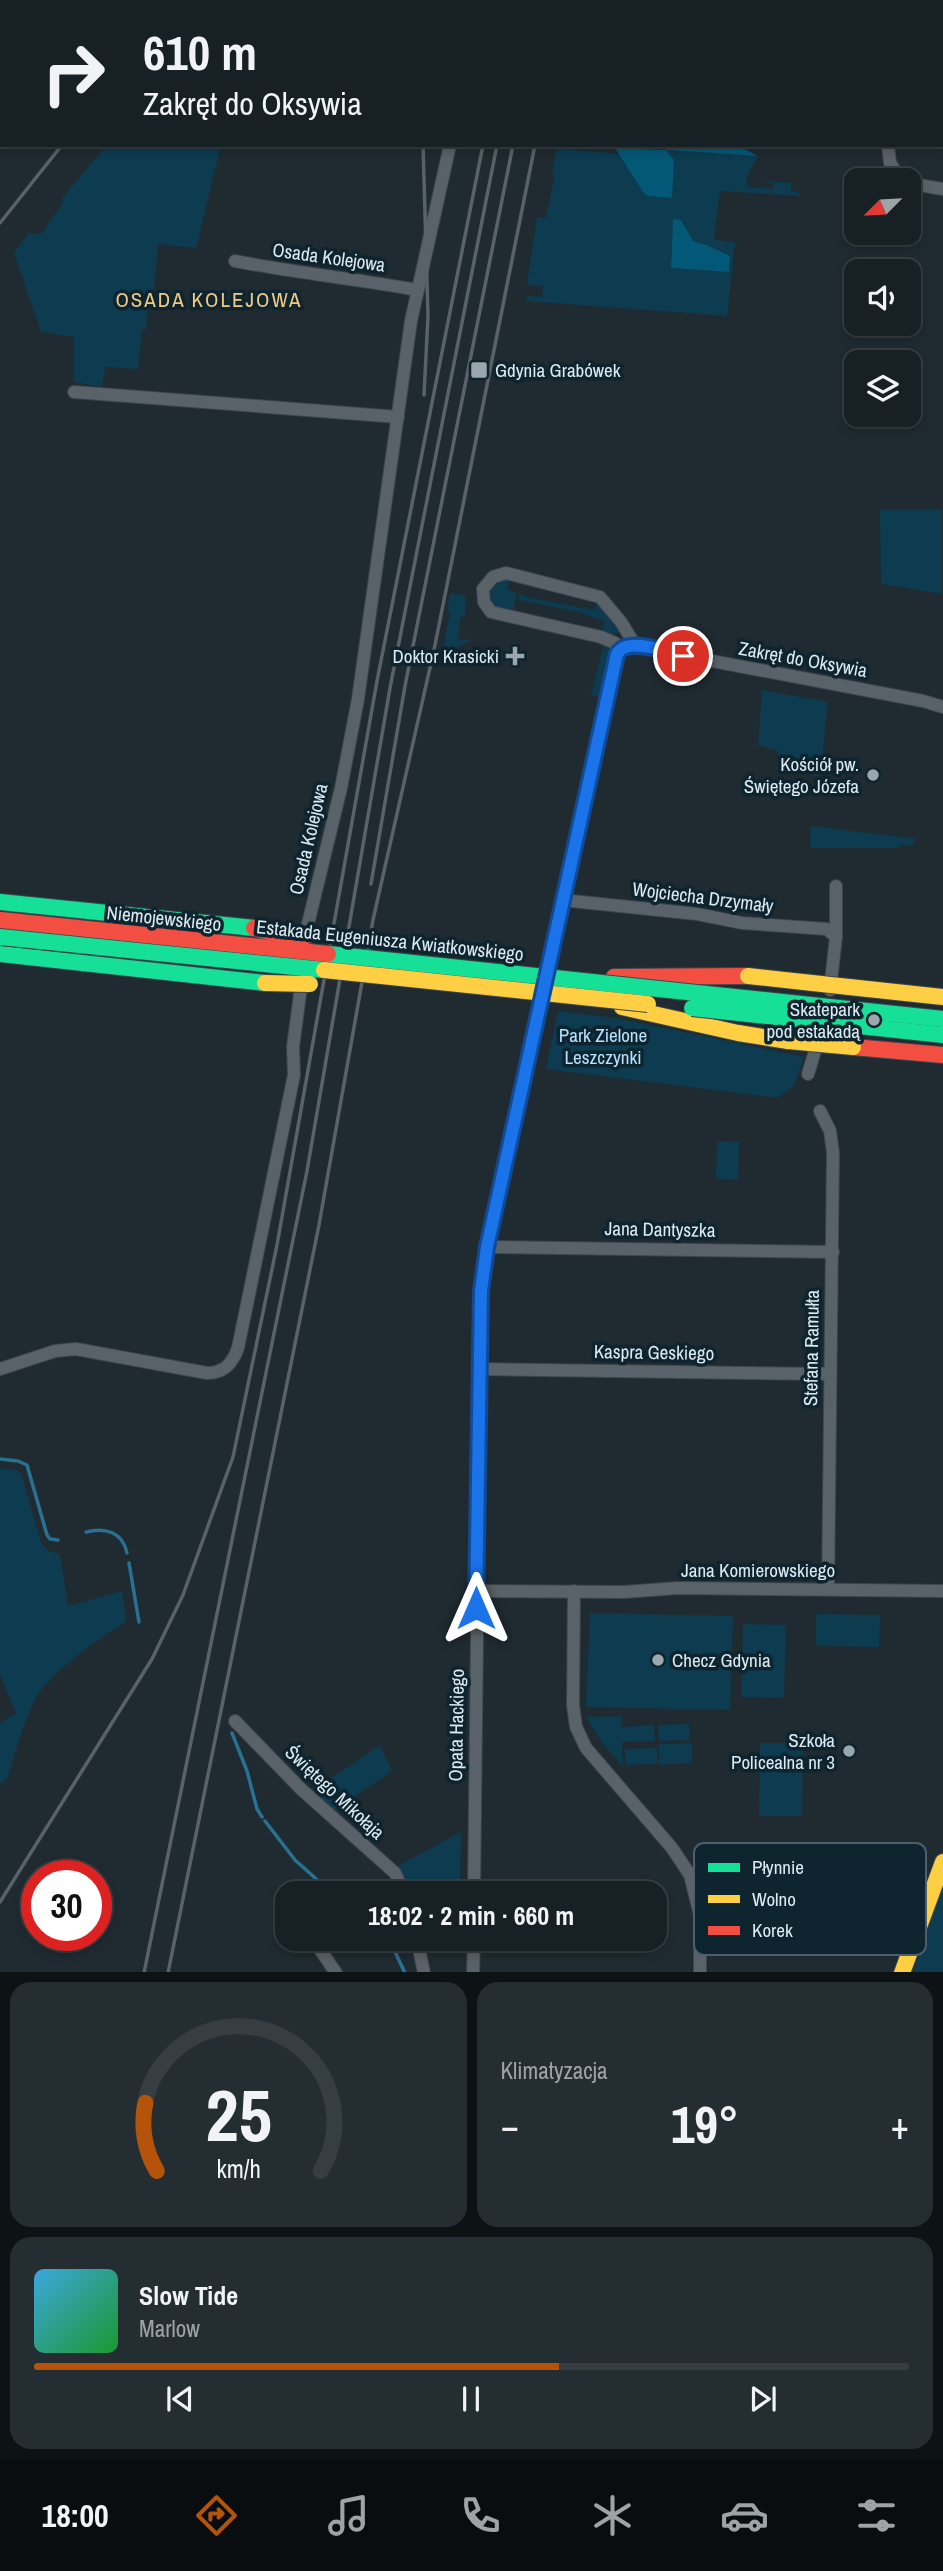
<!DOCTYPE html>
<html lang="pl">
<meta charset="utf-8">
<style>
body{margin:0;font-family:"Archivo Narrow",sans-serif;background:#242d32;color:#f1f3f6;height:100vh;display:flex;flex-direction:column;font-size:26px;white-space:nowrap}
*{box-sizing:border-box;margin:0}
p{font-size:23px;color:#9ea3a7}
.icon{flex:none;width:38px;height:38px;fill:none;stroke:currentColor;stroke-width:2;stroke-linecap:round;stroke-linejoin:round}
.map{position:relative;height:1972px;overflow:hidden}
.panel{display:flex;flex-direction:column;gap:10px;padding:10px;background:#0d1214;flex:1}
.panel>*{flex:none}
.top-card{position:absolute;left:0px;top:0px;width:943px;height:147px;box-shadow:0 4px 10px #0003,0 0 0 2px #363e42;background:#172025;color:#f1f3f6;overflow:hidden}
.needle{width:46px;rotate:246deg}
.controls{position:absolute;left:844px;top:168px;display:grid;gap:14px}
.controls a{display:grid;place-items:center;width:77px;height:77px;border-radius:14px;background:#172025;box-shadow:0 4px 10px #0003,0 0 0 2px #363e42;font-size:35px}
.speed{position:absolute;left:21px;top:1860px;display:flex;gap:14px;font-size:35px;font-weight:700;text-align:center}
.speed>*{display:grid;place-content:center;width:91px;height:91px;border-radius:50%;background:#172025;box-shadow:0 4px 10px #0003,0 0 0 2px #363e42;line-height:1}
.speed .limit{border:10px solid #d22;background:#fff;color:#111}
.pin{position:absolute;display:grid;place-items:center;width:60px;height:60px;color:#fff;margin:-30px;border:4px solid #fff;border-radius:50%;box-shadow:0 2px 7px #0007}
.me{position:absolute;width:77px;margin:-38px;rotate:0deg;stroke-linejoin:round;filter:drop-shadow(0 0 5px #0008)}
.turn{display:flex;align-items:center;gap:24px;height:147px;padding:0 28px;font-size:32px}
.turn .icon{width:91px;height:91px;stroke-width:2.5}
.turn b{display:block;font-size:49px;line-height:60px}
.big{font-size:52px;font-weight:800;line-height:1.1}
.panel .card{flex:1;display:flex;flex-direction:column;justify-content:center;gap:10px;min-width:0;padding:0 24px;border-radius:21px;background:#242d32}
.panel .dial{align-items:center;gap:0}
.dial svg{height:182px;overflow:visible;fill:none;stroke:#363e42;stroke-width:7;stroke-linecap:round;text-anchor:middle}
.dial text{fill:#f1f3f6;stroke:none}
.song{display:flex;align-items:center;gap:21px}
.cover{width:84px;height:84px;border-radius:10px;background:linear-gradient(135deg,hsl(200 70% 55%),hsl(130 70% 35%))}
.played{height:7px;border-radius:4px;background:linear-gradient(90deg,#b45309 60%,#363e42 60%)}
.keys{display:flex;justify-content:space-around;direction:ltr}
.heat{display:flex;justify-content:space-between;align-items:center;font-size:38px;direction:ltr}
.panel .tiles{flex:1;display:grid;gap:10px;grid-template-columns:1fr 1fr}
.card:last-child{grid-column:span 2}
.trip{position:absolute;left:275px;top:1881px;width:392px;height:70px;border-radius:21px;background:#172025;box-shadow:0 4px 10px #0003,0 0 0 2px #363e42;font-weight:800;line-height:70px;text-align:center}
.menu{display:flex;height:112px;justify-content:space-around;align-items:center;background:#090d0f;color:#9ea3a7}
.menu .icon{width:49px;height:49px}
.menu .on{color:#b45309}
.menu b{font-size:32px;color:#f1f3f6}
.map>svg:first-child{display:block}
</style>
<div class="map">
<svg width="943" height="1973" viewBox="0 0 943 1973">
<rect width="100%" height="100%" fill="#1f2b31"/>
<g fill="#0d3b50" fill-rule="evenodd">
<path d="M107,145h114l-25,103 -38,-4 -4,46h-5l-3,40h-4l-4,39 -33,-2 -3,20 -28,-5v-45l-33,-5 -27,-79 15,-20 12,1 22,-32 -1,-4z"/>
<path d="M557,148l62,6 24,38 28,6 3,-38 -9,-10 93,6 -11,20v11l26,2v-6h-8v-2l27,2 -1,8 6,1 5,4 -82,-5 -6,49 21,2 -8,74 -201,-15 1,-5 15,1 1,-10 -16,-3 10,-67 9,1 9,-44 -3,-1zM673,219l8,1 12,21 14,4 23,11 -2,16 -57,-4z"/>
<path d="M880,510h62v84l-61,-10z"/>
<path d="M503,579h7l-3,10 10,4 -4,19c-14,-3 -26,-6 -21,-23z"/>
<path d="M450,593l16,2 -1,21h-4l-3,23 14,1 -18,9 -2,6 -10,-2 8,-40 -3,-1z"/>
<path d="M519,594l12,4 63,12 3,-9 22,31 -6,3 -12,-3 4,-10 -26,-10 -61,-12z"/>
<path d="M604,643l7,9 -7,38 -5,6h-8z"/>
<path d="M762,690l66,12 -8,75 -41,-9 -1,-17 -20,-6z"/>
<path d="M811,826l106,13 -5,6h-13v3h-89z"/>
<path d="M558,1011l58,7 188,39 -10,29 -17,12 -231,-29z"/>
<path d="M717,1141l22,1 -1,38 -22,-1z"/>
<path d="M0,1468l18,3 4,5 19,67 8,8 11,3 8,52 54,-15 4,30c-29,20 -61,40 -84,68 -16,20 -26,64 -35,90l-7,5v-61l16,-10 -16,-38z"/>
<path d="M590,1613l143,3 -3,94 -144,-3z"/>
<path d="M816,1614l64,1 -1,32 -63,-1z"/>
<path d="M743,1624l43,1 -2,73 -43,-1z"/>
<path d="M621,1716l1,11 32,-2 1,16 -33,1 1,25 -22,-26 -15,-24z"/>
<path d="M689,1724l1,16 -31,1 -1,-16z"/>
<path d="M692,1743v20l-33,2v-21z"/>
<path d="M760,1743h43l-1,73h-43z"/>
<path d="M380,1745l12,26 -60,41 -21,-20z"/>
<path d="M657,1748l1,16 -32,1 -1,-16z"/>
<path d="M461,1832l-1,59 -6,3 -43,-1 -9,-20 -6,-6z"/>
<path d="M943,1880v92l-30,1z"/>
</g>
<g fill="#045877">
<path d="M667,145h69l22,11 -92,-6 8,10 -2,38 -24,-2 -5,-4 -28,-44 50,2z"/>
<path d="M673,219l8,1 12,21 14,4 23,11 -1,16 -58,-4z"/>
</g>
<g fill="none" stroke-linecap="round" stroke-linejoin="round">
<g stroke="#297193" stroke-width="3.5">
<path d="M0,1459l18,2 9,4 20,70 3,4 8,1"/>
<path d="M86,1532c19,-5 37,0 41,21"/>
<path d="M129,1563l10,59"/>
<path d="M232,1733l15,38 10,38 5,8"/>
<path d="M265,1821l30,39 38,34"/>
<path d="M389,1939l16,34"/>
</g>
<g stroke="#3d464c" stroke-width="14">
<g id="street">
<path d="M480,2l1,-2"/>
<path d="M890,2v-2"/>
<path d="M888,145l2,18 12,17"/>
<path d="M908,183l35,6"/>
<path d="M235,261c61,12 122,18 182,29"/>
<path d="M74,392l324,25"/>
<path d="M628,645l295,56 20,6"/>
<path d="M620,648l-5,-5 -14,-6 -110,-25 -7,-10 -1,-13 10,-12 13,-4 94,24 21,25 14,23"/>
<path d="M562,900l135,14 45,9 85,6 9,8"/>
<path d="M305,947l2,-19 34,-140 17,-89 53,-378 39,-176"/>
<path d="M830,990l6,-53v-51"/>
<path d="M808,1074l10,-33"/>
<path d="M820,1111l10,20 3,22 -5,436"/>
<path d="M487,1247l346,5"/>
<path d="M0,1369l55,-18 21,-2 131,24c17,0 25,-9 31,-25l56,-273 -1,-28 9,-68"/>
<path d="M478,1369l344,5 7,-2"/>
<path d="M476,1591l148,1 54,-4 265,3"/>
<path d="M574,1591l-1,114 3,22 10,21 86,100 18,27 10,40v58"/>
<path d="M235,1721l66,68 94,84 10,21"/>
<path d="M474,1894l7,-603 6,-44 75,-347 58,-252"/>
<path d="M313,1939l23,34"/>
<path d="M417,1939l7,34"/>
<path d="M473,1973l1,-34"/>
</g>
</g>
<g stroke="#3d464c" stroke-width="18">
<g id="fast">
<path d="M0,902l254,26"/>
<path d="M0,954l265,29"/>
</g>
</g>
<g stroke="#3d464c" stroke-width="18">
<g id="slow">
<path d="M849,987l94,10"/>
<path d="M622,1007l116,26 50,8"/>
<path d="M902,1973l41,-111"/>
</g>
</g>
<g stroke="#3d464c" stroke-width="18">
<g id="jam">
<path d="M614,977l134,-1"/>
<path d="M853,1047l90,8"/>
</g>
</g>
<use href="#street" stroke="#596268" stroke-width="12"/>
<use href="#fast" stroke="#16e098" stroke-width="16"/>
<use href="#slow" stroke="#ffcf43" stroke-width="16"/>
<use href="#jam" stroke="#f24e42" stroke-width="16"/>
<g stroke="#5a6267" stroke-width="3.5">
<path d="M177,2l1,-2"/>
<path d="M419,2v-2"/>
<path d="M434,2v-2"/>
<path d="M511,2v-2"/>
<path d="M526,2v-2"/>
<path d="M541,2l1,-2"/>
<path d="M563,2l1,-2"/>
<path d="M601,2v-2"/>
<path d="M423,145l5,171 -4,79"/>
<path d="M0,223l62,-78"/>
<path d="M371,884l34,-198 108,-541"/>
<path d="M0,1902l152,-243 31,-64 50,-138 44,-212 100,-564 106,-536"/>
<path d="M144,1973l163,-802 83,-483 107,-543"/>
<path d="M168,1973l151,-748 54,-305 61,-270 101,-505"/>
</g>
<g stroke="#3d464c" stroke-width="18" stroke-linecap="butt">
<g id="fast-bridge">
<path d="M0,937l324,33"/>
<path d="M328,954l615,65"/>
<path d="M692,1008l251,27"/>
</g>
</g>
<g stroke="#3d464c" stroke-width="18" stroke-linecap="butt">
<g id="slow-bridge">
<path d="M324,970l324,34"/>
<path d="M748,976l101,11"/>
<path d="M265,983l45,1"/>
<path d="M788,1041l65,6"/>
</g>
</g>
<g stroke="#3d464c" stroke-width="18" stroke-linecap="butt">
<g id="jam-bridge">
<path d="M0,920l328,34"/>
<path d="M254,928l48,12"/>
</g>
</g>
<use href="#fast-bridge" stroke="#16e098" stroke-width="16"/>
<use href="#slow-bridge" stroke="#ffcf43" stroke-width="16"/>
<use href="#jam-bridge" stroke="#f24e42" stroke-width="16"/>
</g>
<g fill="none" stroke-linecap="round" stroke-linejoin="round">
<g stroke="#114b97" stroke-width="18">
<path id="route" d="M476,1608l5,-317 6,-44 130,-593c10,-18 50,-2 66,2"/>
</g>
<use href="#route" stroke="#1a73e8" stroke-width="12"/>
</g>
<g fill="#9aa7ae" stroke="#0e242f" stroke-width="2.5">
<rect x="470" y="361" width="18" height="18" rx="3.5"/>
<path d="M511.5 645.5h7v7h7v7h-7v7h-7v-7h-7v-7h7z"/>
<circle cx="873" cy="775" r="7"/>
<circle cx="874" cy="1020" r="7"/>
<circle cx="658" cy="1660" r="7"/>
<circle cx="849" cy="1751" r="7"/>
</g>
<g text-anchor="middle" stroke-width="7" stroke-linejoin="round" paint-order="stroke">
<g font-size="19" fill="#ddeaf2" stroke="#0e242f">
<text transform="translate(329 257) rotate(8)" y="7">Osada Kolejowa</text>
<text transform="translate(803 659) rotate(10)" y="7">Zakręt do Oksywia</text>
<text transform="translate(308 839) rotate(-77)" y="7">Osada Kolejowa</text>
<text transform="translate(703 897) rotate(7)" y="7">Wojciecha Drzymały</text>
<text transform="translate(164 918) rotate(6)" y="7">Niemojewskiego</text>
<text transform="translate(390 940) rotate(6)" y="7">Estakada Eugeniusza Kwiatkowskiego</text>
<text transform="translate(660 1229) rotate(1)" y="7">Jana Dantyszka</text>
<text transform="translate(811 1348) rotate(-89)" y="7">Stefana Ramułta</text>
<text transform="translate(654 1352) rotate(1)" y="7">Kaspra Geskiego</text>
<text x="758" y="1577">Jana Komierowskiego</text>
<text transform="translate(456 1725) rotate(-89)" y="7">Opata Hackiego</text>
<text transform="translate(335 1792) rotate(43)" y="7">Świętego Mikołaja</text>
</g>
<g font-size="19" fill="#ddeaf2" stroke="#0e242f" text-anchor="end">
<text x="495" y="377" text-anchor="start">Gdynia Grabówek</text>
<text x="499" y="663">Doktor Krasicki</text>
<text x="859" y="771">Kościół pw.<tspan x="859" dy="22">Świętego Józefa</tspan></text>
<text x="860" y="1016">Skatepark<tspan x="860" dy="22">pod estakadą</tspan></text>
<text x="672" y="1667" text-anchor="start">Checz Gdynia</text>
<text x="835" y="1747">Szkoła<tspan x="835" dy="22">Policealna nr 3</tspan></text>
</g>
<g font-size="19" fill="#b5e3fc" stroke="#0e242f">
<text x="603" y="1042">Park Zielone<tspan x="603" dy="22">Leszczynki</tspan></text>
</g>
<g font-size="21" letter-spacing="2" fill="#f0ca82" stroke="#0e242f">
<text x="209" y="307">OSADA KOLEJOWA</text>
</g>
</g>
<rect x="694" y="1843" width="232" height="112" rx="10" fill="#0e242f" stroke="#4c5f6a" stroke-width="2"/>
<rect x="708" y="1863" width="32" height="9" fill="#16e098"/>
<rect x="708" y="1895" width="32" height="8" fill="#ffcf43"/>
<rect x="708" y="1926" width="32" height="9" fill="#f24e42"/>
<g font-size="19" fill="#ddeaf2">
<text x="752" y="1874">Płynnie</text>
<text x="752" y="1906">Wolno</text>
<text x="752" y="1937">Korek</text>
</g>
</svg>
<div class="controls">
<a><svg class="needle" viewBox="-14 -14 28 28"><path d="M0-13l5 13h-10z" fill="#e53935"/><path d="M0 13l5-13h-10z" fill="#9ea3a7"/></svg></a>
<a><svg class="icon" aria-label="sound" viewBox="0 0 24 24"><path d="M4 9h4l5-4v14l-5-4H4zM17 9q2 3 0 6"/></svg></a>
<a><svg class="icon" aria-label="layers" viewBox="0 0 24 24"><path d="M12 4l9 5-9 5-9-5zM3 14l9 5 9-5"/></svg></a>
</div>
<div class="speed"><div class="limit">30</div></div>
<div class="pin" style="left:683px;top:656px;background:#d93025"><svg class="icon" aria-label="arrive" viewBox="0 0 24 24"><path d="M6 21V4h12l-3 4 3 4H6"/></svg></div>
<svg class="me" style="left:476px;top:1608px" viewBox="-20 -20 40 40"><path d="M0-17L14 15 0 8-14 15z" fill="#1a73e8" stroke="#fff" stroke-width="4"/></svg>
<div class="trip">18:02 · 2 min · 660 m</div>
<div class="top-card">
<div class="turn"><svg class="icon" aria-label="right" viewBox="0 0 24 24"><path d="M7 20v-9h11M14 6l5 5-5 5"/></svg><div><b>610 m</b>Zakręt do Oksywia</div></div>
</div>
</div>
<section class="panel">
<div class="tiles">
<div class="card dial"><svg viewBox="0 0 100 80">
<path d="M14 69A42 42 0 1 1 86 69"/>
<path d="M14 69A42 42 0 0 1 9 39" stroke="#b45309"/>
<text x="50" y="56" font-size="32" font-weight="700">25</text>
<text x="50" y="72" font-size="11">km/h</text>
</svg></div>
<div class="card"><p>Klimatyzacja</p>
<div class="heat"><a>−</a><b class="big">19°</b><a>+</a></div>
</div>
<div class="card">
<div class="song"><i class="cover"></i><div><b>Slow Tide</b><p>Marlow</p></div></div>
<div class="played"></div>
<div class="keys"><svg class="icon" aria-label="previous" viewBox="0 0 24 24"><path d="M18 5L8 12l10 7zM5 5v14"/></svg><svg class="icon" aria-label="pause" viewBox="0 0 24 24"><path d="M8 5v14M16 5v14"/></svg><svg class="icon" aria-label="next" viewBox="0 0 24 24"><path d="M6 5l10 7-10 7zM19 5v14"/></svg></div>
</div>
</div>
</section>
<nav class="menu">
<b>18:00</b>
<svg class="icon on" aria-label="directions" viewBox="0 0 24 24"><path d="M12 3l9 9-9 9-9-9zM9 14v-3h6M13 9l2 2-2 2"/></svg>
<svg class="icon" aria-label="music" viewBox="0 0 24 24"><path d="M9 18V5l10-2v13"/><circle cx="6" cy="18" r="3"/><circle cx="16" cy="16" r="3"/></svg>
<svg class="icon" aria-label="phone" viewBox="0 0 24 24"><path d="M5 4h4l2 5-3 2q2 4 5 5l2-3 5 2v4C11 20 4 13 5 4z"/></svg>
<svg class="icon" aria-label="climate" viewBox="0 0 24 24"><path d="M12 3v18M4 7l16 10M4 17L20 7"/></svg>
<svg class="icon" aria-label="car" viewBox="0 0 24 24"><path d="M5 17H2v-5l4-1 3-4h7l3 4 3 1v5h-3M9 17h6M6 11h13"/><circle cx="7" cy="17" r="2"/><circle cx="17" cy="17" r="2"/></svg>
<svg class="icon" aria-label="filters" viewBox="0 0 24 24"><path d="M4 7h16M4 17h16"/><circle cx="9" cy="7" r="2"/><circle cx="15" cy="17" r="2"/></svg>
</nav>
